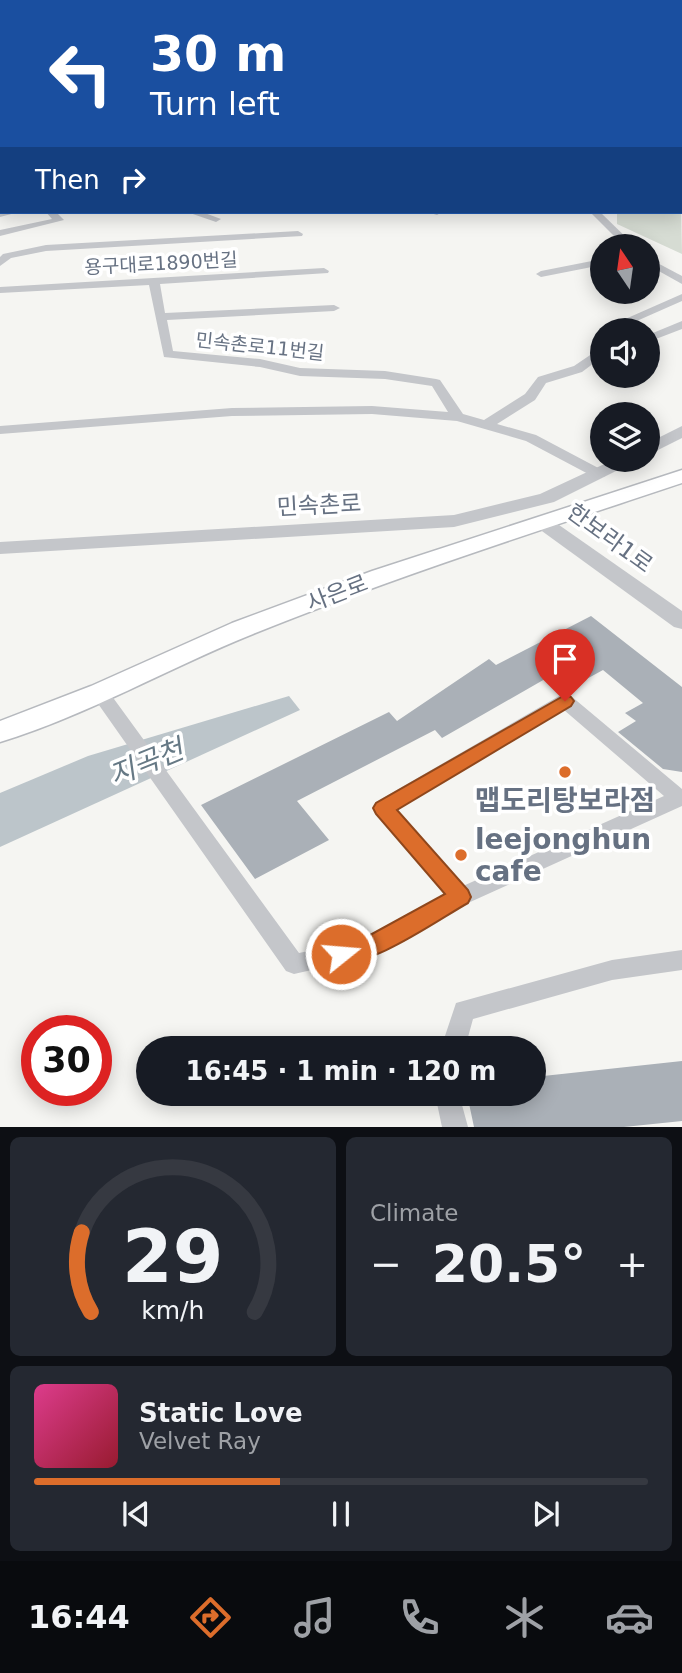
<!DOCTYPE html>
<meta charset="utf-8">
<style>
body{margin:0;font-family:"DejaVu Sans","Noto Sans KR",sans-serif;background:#242831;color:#f1f3f6;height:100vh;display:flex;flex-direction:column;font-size:26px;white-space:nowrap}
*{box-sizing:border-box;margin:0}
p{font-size:23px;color:#9ea1a6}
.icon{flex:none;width:38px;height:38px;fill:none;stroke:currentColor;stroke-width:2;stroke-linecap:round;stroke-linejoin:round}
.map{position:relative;height:1127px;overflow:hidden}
.details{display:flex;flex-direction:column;gap:10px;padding:10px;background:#0d0f14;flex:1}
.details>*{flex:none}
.hud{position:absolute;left:0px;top:0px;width:682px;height:214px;box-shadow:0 4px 18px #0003;background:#1a4fa0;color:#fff;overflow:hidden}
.needle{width:46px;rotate:347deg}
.fabs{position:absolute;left:590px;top:234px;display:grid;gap:14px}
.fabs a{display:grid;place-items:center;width:70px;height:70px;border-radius:50%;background:#171b24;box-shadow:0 4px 18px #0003;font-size:35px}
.speed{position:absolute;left:21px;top:1015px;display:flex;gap:14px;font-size:35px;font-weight:700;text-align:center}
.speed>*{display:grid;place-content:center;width:91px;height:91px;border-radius:50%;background:#171b24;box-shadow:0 4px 18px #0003;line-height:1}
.speed .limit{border:10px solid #d22;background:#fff;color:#111}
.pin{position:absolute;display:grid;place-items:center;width:60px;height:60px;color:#fff;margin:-72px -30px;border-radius:50% 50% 50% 0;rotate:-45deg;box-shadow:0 0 7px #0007}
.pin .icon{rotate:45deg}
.me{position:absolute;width:77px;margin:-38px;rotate:73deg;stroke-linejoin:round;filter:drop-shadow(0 0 5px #0008)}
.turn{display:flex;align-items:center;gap:24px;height:147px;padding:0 35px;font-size:32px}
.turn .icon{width:91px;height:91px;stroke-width:2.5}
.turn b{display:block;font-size:49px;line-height:60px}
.then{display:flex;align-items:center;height:66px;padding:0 35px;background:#0003;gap:14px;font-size:26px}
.big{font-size:52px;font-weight:700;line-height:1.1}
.details .card{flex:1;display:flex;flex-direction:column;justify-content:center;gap:10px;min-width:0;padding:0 24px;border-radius:10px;background:#242831}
.details .dial{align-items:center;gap:0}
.dial svg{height:182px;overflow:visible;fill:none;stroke:#363941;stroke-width:7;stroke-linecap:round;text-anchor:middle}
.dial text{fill:#f1f3f6;stroke:none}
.song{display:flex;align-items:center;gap:21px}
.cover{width:84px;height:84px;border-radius:10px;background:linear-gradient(135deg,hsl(330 70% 55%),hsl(350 70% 35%))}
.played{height:7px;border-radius:4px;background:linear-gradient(90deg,#dc6d2b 40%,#363941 40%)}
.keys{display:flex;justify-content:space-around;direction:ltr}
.heat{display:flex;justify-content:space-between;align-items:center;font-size:38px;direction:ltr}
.details .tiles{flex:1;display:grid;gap:10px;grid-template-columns:1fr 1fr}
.card:last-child{grid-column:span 2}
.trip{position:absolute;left:136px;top:1036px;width:410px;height:70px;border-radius:35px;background:#171b24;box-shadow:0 4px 18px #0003;font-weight:700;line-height:70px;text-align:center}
.tab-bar{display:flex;height:112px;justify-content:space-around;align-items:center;background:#090b0e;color:#9ea1a6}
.tab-bar .icon{width:49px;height:49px}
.tab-bar .current{color:#dc6d2b}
.tab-bar b{font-size:32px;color:#f1f3f6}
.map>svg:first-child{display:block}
</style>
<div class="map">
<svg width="682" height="1127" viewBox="0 0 682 1127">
<rect width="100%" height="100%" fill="#f5f5f2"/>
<path fill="#e6e6e5" d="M0,0h396l2,2h-396l-2,67z"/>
<g fill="#d6dcd3">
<path d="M399,0h283v108l-1,-106z"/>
<path d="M681,207l1,47 -65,-30v-12h64z"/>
</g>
<path fill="#bcc5ca" d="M289,696l11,14 -300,137v-54l88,-37z"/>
<g fill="#aab0b7">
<path d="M591,616l91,71v85l-19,-3 -45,-37 18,-11 -11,-8 18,-10 -40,-33 -42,23 -16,-14 -103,59 -7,-8 -138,71 32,39 -74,39 -54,-74 188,-93 8,9 92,-62 7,6z"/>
<path d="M682,1061v60l-58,6h-150l-7,-33h67v-17z"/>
</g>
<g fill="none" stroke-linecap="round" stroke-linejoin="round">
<g stroke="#b6b9be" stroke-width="3">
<path id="secondary" d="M682,470v13c-144,48 -288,94 -429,151 -85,34 -165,81 -253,108v-21l91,-35 141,-63 140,-52z"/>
</g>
<g fill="#c4c6ca" fill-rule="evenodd">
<path d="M248,0h6l1,2h-6z"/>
<path d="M682,129v8l-1,1v-8z"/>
<rect x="0" y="152" width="2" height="6"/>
<path d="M2,167v6l-2,1v-6z"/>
<path d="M0,211l2,1h17l-19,5z"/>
<path d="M46,212h10l8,8 -64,16v-6l52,-11z"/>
<path d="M187,212h15l19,7 -5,3z"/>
<path d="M427,212h15l-5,3z"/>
<path d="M590,212h10l36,35h-11z"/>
<path d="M298,231l5,3 -1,2 -256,15 -35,7 -11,8v-9l3,-3 43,-9z"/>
<path d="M648,258l34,18v8l-34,-19z"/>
<path d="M602,259v6l-61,12 -5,-3 5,-3z"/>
<path d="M324,268l5,3 -1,2 -168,11 5,29 169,-8 6,3 -6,3 -167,9 6,31 87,8 40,9 85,3 51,8 4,1 23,34 21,6 41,-26 13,-17 36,-11 28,-19v10l-20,15 -36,11 -11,17 -38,24 39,11 68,36 2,3 -2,3h-10l-68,-36 -69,-20 -85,-7 -140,2 -232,18v-8l232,-18 140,-2 76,6 -16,-26 -47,-7 -85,-3 -40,-9 -96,-10 -15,-72 -149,8v-6z"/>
<path d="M682,294v7l-68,30h-12v3l-4,-3z"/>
<path d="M682,321v8l-34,13v-7z"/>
<path d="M100,687l6,1 193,265 62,-13 84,-45 -69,-81 -3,-6 3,-6 183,-106h12l111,93v17l-214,97 -95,53 -79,18 -8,-3 -192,-273 -3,-5 3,-5zM564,710l100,86 -201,90 -67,-76z"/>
<path d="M682,950v20l-70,10 -139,39 -8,29h-24l15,-45 156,-43z"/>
<path d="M435,1094h24l9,33h-26z"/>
</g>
<g fill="#c4c6ca" fill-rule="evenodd">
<path d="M682,426v12l-34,17v-12z"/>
<path d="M613,460h25l-84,42 -100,25 -454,27v-12l454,-27 86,-21z"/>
<path d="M542,516l7,2 133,93v18l-8,-2 -139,-101 -3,-4z"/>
</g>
<use href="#secondary" fill="#fff" fill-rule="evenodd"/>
</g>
<path fill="#dc6d2b" stroke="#8f471c" stroke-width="2" d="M565,695l6,2 3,4 -3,5 -174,104 71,80 3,7 -3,6c-29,16 -104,70 -135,58l-3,-7 3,-7 28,-7 84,-46 -69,-80 -3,-6 3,-5z"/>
<g fill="#dc6d2b" stroke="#fff" stroke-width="2.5">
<circle cx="565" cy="772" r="7"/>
<circle cx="461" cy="855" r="7"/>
</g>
<g text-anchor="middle" stroke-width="7" stroke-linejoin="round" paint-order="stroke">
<g font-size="19" fill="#667182" stroke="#fff">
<text transform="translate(161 263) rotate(-3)" y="7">용구대로1890번길</text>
<text transform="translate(260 346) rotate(6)" y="7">민속촌로11번길</text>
</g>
<g font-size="23" fill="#667182" stroke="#fff">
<text transform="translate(319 505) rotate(-3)" y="8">민속촌로</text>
<text transform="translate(610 538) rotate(36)" y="8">한보라1로</text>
<text transform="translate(337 593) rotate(-21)" y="8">사은로</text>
</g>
<g font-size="28" font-style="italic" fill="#667985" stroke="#fff">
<text transform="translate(146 762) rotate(-22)" y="10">지곡천</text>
</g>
<g font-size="28" font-weight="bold" fill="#667182" stroke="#fff">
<text x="565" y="810">맵도리탕보라점</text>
<text x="475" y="849" text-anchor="start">leejonghun<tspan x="475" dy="32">cafe</tspan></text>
</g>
</g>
</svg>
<div class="fabs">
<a><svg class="needle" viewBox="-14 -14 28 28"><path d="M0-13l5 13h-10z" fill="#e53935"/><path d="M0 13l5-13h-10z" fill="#9ea1a6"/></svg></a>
<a><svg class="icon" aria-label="sound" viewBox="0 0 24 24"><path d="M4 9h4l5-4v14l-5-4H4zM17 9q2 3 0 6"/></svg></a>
<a><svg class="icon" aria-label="layers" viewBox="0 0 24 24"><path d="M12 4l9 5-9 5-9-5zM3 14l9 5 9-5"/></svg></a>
</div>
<div class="speed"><div class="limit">30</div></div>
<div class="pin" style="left:565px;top:701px;background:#d93025"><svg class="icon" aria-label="arrive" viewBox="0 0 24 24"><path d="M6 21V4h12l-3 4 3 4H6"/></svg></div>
<svg class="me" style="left:341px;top:954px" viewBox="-20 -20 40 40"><circle r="17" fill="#dc6d2b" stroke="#fff" stroke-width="3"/><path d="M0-11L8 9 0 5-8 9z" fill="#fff"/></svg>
<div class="trip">16:45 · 1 min · 120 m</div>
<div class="hud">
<div class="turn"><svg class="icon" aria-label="left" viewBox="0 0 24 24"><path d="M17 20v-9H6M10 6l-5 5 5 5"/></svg><div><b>30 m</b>Turn left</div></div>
<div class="then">Then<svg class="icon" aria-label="right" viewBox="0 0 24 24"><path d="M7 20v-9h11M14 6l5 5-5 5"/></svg></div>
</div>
</div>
<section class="details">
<div class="tiles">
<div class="card dial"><svg viewBox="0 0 100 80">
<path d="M14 69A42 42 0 1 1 86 69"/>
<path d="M14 69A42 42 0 0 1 10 34" stroke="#dc6d2b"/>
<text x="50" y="56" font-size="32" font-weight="700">29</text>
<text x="50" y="72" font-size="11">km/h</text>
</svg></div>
<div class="card"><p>Climate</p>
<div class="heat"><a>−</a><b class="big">20.5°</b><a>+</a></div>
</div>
<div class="card">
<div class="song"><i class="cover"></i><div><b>Static Love</b><p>Velvet Ray</p></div></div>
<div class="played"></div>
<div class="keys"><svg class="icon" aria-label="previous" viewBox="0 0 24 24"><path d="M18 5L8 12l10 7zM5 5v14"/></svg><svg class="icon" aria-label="pause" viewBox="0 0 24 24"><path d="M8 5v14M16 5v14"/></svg><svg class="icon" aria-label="next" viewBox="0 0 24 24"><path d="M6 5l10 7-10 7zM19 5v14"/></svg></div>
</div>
</div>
</section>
<nav class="tab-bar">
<b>16:44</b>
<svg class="icon current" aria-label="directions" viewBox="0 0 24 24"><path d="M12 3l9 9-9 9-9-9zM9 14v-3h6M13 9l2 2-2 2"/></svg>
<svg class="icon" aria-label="music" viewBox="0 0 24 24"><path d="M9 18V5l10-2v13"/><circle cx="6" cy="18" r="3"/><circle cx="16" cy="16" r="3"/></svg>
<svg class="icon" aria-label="phone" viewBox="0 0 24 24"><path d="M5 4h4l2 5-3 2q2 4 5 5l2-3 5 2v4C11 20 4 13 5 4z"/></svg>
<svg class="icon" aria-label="climate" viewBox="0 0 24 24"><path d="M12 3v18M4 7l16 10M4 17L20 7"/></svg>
<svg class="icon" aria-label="car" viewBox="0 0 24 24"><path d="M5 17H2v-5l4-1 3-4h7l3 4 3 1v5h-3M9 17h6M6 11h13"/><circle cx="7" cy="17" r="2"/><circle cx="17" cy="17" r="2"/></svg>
</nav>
